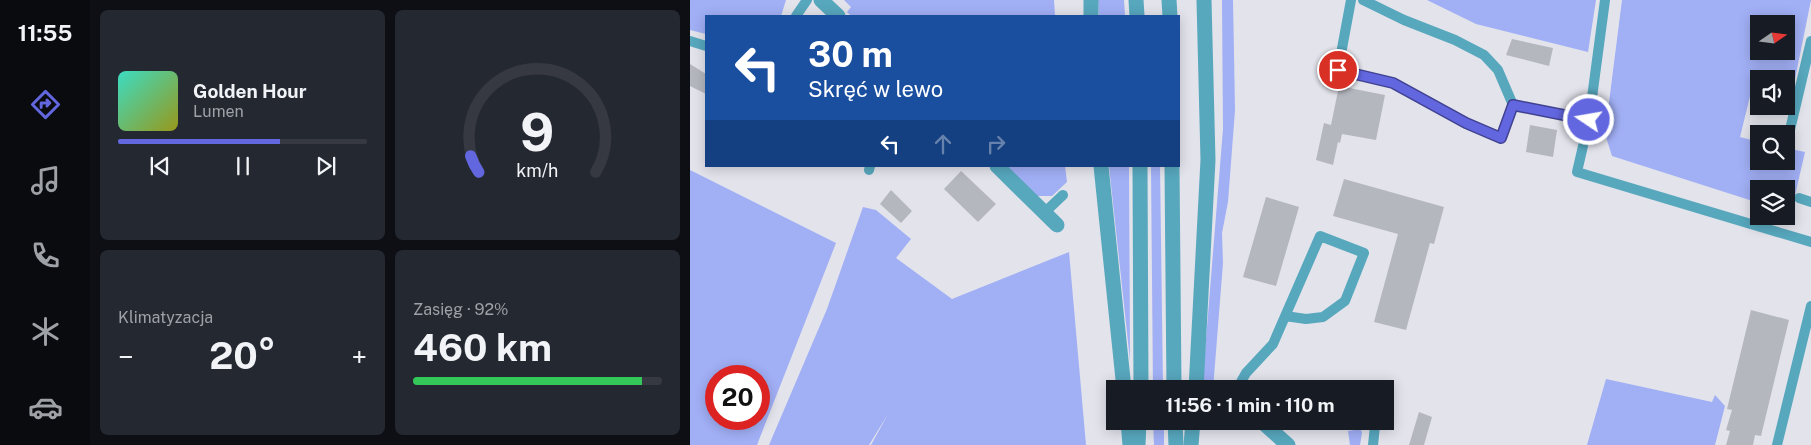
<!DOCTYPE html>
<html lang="pl">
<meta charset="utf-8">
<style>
body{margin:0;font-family:"Public Sans",sans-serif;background:#242831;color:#f1f3f6;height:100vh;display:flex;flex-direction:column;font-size:19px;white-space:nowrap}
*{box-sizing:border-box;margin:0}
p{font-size:16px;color:#9ea1a6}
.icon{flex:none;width:28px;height:28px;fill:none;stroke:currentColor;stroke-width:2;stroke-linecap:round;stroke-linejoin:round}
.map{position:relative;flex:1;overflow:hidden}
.side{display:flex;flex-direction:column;gap:10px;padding:10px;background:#0d0f14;width:600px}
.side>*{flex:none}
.guide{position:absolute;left:15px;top:15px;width:475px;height:152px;border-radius:0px;box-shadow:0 2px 12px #0003;background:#1a4fa0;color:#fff;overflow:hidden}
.needle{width:32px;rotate:76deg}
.fabs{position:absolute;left:1060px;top:15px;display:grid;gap:10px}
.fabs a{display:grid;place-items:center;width:45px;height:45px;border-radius:0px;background:#171b24;box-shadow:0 2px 12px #0003;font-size:25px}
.speed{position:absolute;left:15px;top:365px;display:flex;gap:10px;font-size:25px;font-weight:700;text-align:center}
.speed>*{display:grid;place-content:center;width:65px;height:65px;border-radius:50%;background:#171b24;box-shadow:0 2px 12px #0003;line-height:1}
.speed .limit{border:8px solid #d22;background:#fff;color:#111}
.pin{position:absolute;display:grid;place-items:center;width:42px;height:42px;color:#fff;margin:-21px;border:2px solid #fff;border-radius:50%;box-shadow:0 1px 5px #0007}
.me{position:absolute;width:55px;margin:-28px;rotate:282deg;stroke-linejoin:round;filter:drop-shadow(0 0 4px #0008)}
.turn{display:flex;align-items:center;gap:18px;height:105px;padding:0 20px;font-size:22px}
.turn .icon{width:65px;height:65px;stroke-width:2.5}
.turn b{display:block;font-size:35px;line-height:42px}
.lanes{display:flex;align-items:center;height:48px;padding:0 20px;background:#0003;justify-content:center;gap:25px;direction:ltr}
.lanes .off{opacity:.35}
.big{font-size:38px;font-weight:700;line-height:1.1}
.side .tile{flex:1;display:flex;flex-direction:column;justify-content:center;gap:8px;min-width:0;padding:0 18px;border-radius:8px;background:#242831}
.side .dial{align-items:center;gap:0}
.dial svg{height:130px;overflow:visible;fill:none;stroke:#363941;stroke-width:7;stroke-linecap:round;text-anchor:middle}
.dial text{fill:#f1f3f6;stroke:none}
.song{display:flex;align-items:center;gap:15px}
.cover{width:60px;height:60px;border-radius:8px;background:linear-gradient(135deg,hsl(170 70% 55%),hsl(60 70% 35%))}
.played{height:5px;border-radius:2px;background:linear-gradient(90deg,#6266df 65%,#363941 65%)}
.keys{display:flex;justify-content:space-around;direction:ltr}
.heat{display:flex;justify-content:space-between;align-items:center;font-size:28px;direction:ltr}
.charge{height:8px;border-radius:4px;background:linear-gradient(90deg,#34c759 92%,#363941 0)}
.side .tiles{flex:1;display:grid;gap:10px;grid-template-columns:repeat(2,1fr)}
.trip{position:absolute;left:416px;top:380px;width:288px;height:50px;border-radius:0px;background:#171b24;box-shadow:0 2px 12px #0003;font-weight:700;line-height:50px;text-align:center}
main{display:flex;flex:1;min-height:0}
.tabs{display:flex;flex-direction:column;width:90px;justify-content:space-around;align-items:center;background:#090b0e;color:#9ea1a6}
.tabs .icon{width:35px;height:35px}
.tabs .selected{color:#6266df}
.tabs b{font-size:22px;color:#f1f3f6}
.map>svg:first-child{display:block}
</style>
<main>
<nav class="tabs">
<b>11:55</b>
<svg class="icon selected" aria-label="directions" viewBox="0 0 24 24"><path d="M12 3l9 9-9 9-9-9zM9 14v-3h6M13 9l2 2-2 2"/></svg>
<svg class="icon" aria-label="music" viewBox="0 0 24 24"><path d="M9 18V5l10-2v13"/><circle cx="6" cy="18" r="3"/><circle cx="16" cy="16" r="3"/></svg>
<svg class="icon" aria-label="phone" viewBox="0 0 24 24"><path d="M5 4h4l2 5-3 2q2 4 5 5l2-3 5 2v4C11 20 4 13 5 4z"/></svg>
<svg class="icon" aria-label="climate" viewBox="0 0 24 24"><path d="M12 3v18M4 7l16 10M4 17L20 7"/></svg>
<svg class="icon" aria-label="car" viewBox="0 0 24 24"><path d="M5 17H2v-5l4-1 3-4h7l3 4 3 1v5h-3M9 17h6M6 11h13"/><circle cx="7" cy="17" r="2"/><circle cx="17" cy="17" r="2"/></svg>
</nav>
<section class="side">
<div class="tiles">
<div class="tile">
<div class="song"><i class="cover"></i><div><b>Golden Hour</b><p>Lumen</p></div></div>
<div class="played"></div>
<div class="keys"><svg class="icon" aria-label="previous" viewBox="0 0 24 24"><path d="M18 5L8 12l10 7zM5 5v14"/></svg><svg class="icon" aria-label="pause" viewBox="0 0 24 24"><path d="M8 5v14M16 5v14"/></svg><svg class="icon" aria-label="next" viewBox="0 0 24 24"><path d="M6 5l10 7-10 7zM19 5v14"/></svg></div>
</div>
<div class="tile dial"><svg viewBox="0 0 100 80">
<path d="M14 69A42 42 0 1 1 86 69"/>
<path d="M14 69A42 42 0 0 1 9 59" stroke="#6266df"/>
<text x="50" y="56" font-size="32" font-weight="700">9</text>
<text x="50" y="72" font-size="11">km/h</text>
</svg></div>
<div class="tile"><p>Klimatyzacja</p>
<div class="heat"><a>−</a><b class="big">20°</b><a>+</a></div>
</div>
<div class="tile"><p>Zasięg · 92%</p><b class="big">460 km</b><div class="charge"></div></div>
</div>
</section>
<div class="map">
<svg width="1121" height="445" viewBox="0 0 1121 445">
<rect width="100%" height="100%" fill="#e2e3eb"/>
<g fill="#a1aff5" fill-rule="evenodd">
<path d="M0,0h96l-5,16h-75v18l-16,-4z"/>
<path d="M154,0h210l1,16h-204l-4,-4 4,-5z"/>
<path d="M408,0h26l1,16h-26z"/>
<path d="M532,0h11l2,110 -7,92 -6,31 1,30 -10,126h-11l21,-260z"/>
<path d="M737,0h169l-8,52 -112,-28z"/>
<path d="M932,0h189l-19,94 -6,-2v-13h-27v6l-6,-1 -13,53 19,5v19h27v-13l19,4 -12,52 -7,3v-18h-27v14l-147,-47 -7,-22zM1069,24h27v27h-27z"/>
<path d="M317,166h58l2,16 -15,14h-15z"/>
<path d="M419,166h20l1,194z"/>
<path d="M461,166h9l3,223h-10z"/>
<path d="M0,170l146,73 -79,202h-67zM26,376h43v43h-43z"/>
<path d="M173,207l13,3 35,29 -15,19 56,41 117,-47 17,193h-215l17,-31 -19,31h-100l58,-136z"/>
<path d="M916,379l106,23 3,-7 10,11 -10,39h-128z"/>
<path d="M463,421h11v24h-10z"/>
<path d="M662,421h6l4,12 -2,12h-10l-2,-14 6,-1z"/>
</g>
<g fill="#b5b7bf">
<path d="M822,39l41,9 -4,18 -43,-11z"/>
<path d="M0,64l16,10v20l-16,-8z"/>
<path d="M649,86l46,9 -9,45 -34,-6 -2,9 -2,-1 -5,23 -17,-5 8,-37 7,2z"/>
<path d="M840,125l27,5 -4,27 -27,-5z"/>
<path d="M271,171l35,33 -18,18 -34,-33z"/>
<path d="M654,179l100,28 -10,37 -4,-1 -24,87 -32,-8 24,-88 -65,-18z"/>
<path d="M201,190l21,21 -11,12 -21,-19z"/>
<path d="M576,197l33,10 -23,79 -33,-9z"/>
<path d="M1061,310l38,10 -28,116 -6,-1 -2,10h-27l4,-14 -4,-1 6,-20 -5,-1z"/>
<path d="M729,412l13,5 -8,28h-15z"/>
</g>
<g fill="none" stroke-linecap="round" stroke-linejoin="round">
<g stroke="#57a7bd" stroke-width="10">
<path d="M661,0l-13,70 55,13 73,40 35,15 12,-33"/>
<path d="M673,0l41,20 51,20 29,15 14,15 15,35 76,15"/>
<path d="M915,0l-16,120 -12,52 234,70"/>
<path d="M106,16l11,-16"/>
<path d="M0,41l16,5"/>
<path d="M1099,134l22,-93"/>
<path d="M179,170l1,-4"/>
<path d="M1109,198l12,4"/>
<path d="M354,213l19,-18"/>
<path d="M547,389l9,-16 27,-29 47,-108 44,17 -19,48 -22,16 -17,2 -21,-3"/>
<path d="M582,432l10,-11"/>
<path d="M683,445l2,-19 -2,-5"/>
<path d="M1087,445l34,-139"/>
</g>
<g stroke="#57a7bd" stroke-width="15">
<path d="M131,0l17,16"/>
<path d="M307,166l60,59"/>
<path d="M571,421l27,24"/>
</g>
<g stroke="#57a7bd" stroke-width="15">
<path d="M401,0v16"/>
<path d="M446,0l1,16"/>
<path d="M479,0l1,16"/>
<path d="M411,166l23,223"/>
<path d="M450,166l1,223"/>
<path d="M482,166l2,223"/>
<path d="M506,389l12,-229 -4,-160"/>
<path d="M438,421l2,24"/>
<path d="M485,421l1,24"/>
<path d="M448,445l1,-24"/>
<path d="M501,445l2,-24"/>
</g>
</g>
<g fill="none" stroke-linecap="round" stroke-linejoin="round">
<g stroke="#404291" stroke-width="12">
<path id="route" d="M648,70l55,13 73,40 35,15 12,-33 76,15"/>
</g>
<use href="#route" stroke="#6266df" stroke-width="9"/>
</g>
</svg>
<div class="fabs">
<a><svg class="needle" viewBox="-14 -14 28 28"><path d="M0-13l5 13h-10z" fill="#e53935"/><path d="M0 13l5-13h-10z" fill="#9ea1a6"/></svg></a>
<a><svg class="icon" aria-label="sound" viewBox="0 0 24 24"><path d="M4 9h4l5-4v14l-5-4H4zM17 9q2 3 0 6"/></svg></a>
<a><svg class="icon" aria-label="search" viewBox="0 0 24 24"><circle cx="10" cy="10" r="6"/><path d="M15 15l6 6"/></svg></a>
<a><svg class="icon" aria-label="layers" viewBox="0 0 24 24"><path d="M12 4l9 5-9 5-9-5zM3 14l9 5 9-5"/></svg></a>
</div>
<div class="speed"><div class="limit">20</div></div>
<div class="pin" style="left:648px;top:70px;background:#d93025"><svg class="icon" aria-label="arrive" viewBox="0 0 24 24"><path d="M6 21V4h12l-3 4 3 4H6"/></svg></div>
<svg class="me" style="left:899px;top:120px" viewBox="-20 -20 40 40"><circle r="17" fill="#6266df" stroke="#fff" stroke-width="3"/><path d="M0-11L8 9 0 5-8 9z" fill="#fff"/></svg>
<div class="trip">11:56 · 1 min · 110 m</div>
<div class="guide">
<div class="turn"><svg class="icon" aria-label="left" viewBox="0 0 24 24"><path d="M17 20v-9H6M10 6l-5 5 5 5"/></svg><div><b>30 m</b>Skręć w lewo</div></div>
<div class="lanes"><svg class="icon" aria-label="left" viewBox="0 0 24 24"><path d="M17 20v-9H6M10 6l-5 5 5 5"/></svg><svg class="icon off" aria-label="ahead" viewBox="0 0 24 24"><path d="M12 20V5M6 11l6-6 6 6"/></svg><svg class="icon off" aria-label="right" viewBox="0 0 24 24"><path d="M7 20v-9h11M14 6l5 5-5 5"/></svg></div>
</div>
</div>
</main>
